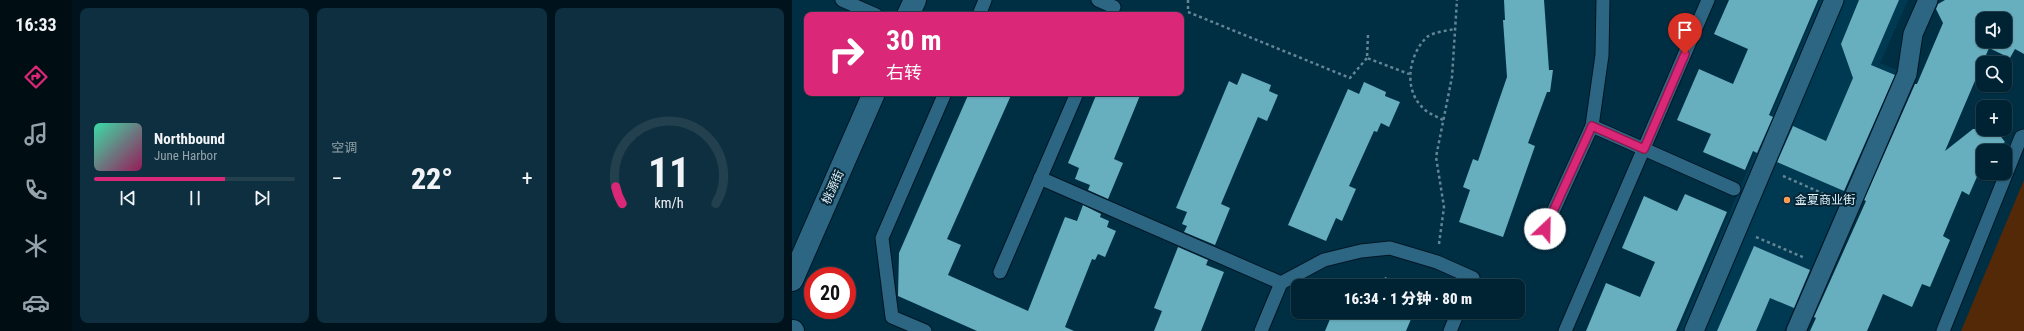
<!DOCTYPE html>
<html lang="zh">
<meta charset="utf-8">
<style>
body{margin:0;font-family:"Roboto Condensed","Noto Sans SC",sans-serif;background:#0e2f3f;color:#f1f3f6;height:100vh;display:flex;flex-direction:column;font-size:15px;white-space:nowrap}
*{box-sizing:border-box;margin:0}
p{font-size:13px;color:#95a4ac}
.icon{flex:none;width:22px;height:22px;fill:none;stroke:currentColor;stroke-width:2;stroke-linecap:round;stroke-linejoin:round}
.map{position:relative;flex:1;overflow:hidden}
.details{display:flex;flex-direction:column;gap:8px;padding:8px;background:#00131c;width:720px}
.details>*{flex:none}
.hud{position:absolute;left:12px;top:12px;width:380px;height:84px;border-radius:8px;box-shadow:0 1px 3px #0004,0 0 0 1px #22404e;background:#db2777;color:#fff;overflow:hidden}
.tools{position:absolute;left:1184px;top:12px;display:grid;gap:8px}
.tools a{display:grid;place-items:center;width:36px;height:36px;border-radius:8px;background:#002333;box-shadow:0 1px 3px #0004,0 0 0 1px #22404e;font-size:20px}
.speed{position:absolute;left:12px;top:267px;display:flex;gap:8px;font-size:20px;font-weight:700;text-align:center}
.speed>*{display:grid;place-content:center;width:52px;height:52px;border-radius:50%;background:#002333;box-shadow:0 1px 3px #0004,0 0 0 1px #22404e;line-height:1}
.speed .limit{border:6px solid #d22;background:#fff;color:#111}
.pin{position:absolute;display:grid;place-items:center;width:34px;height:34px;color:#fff;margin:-41px -17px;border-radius:50% 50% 50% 0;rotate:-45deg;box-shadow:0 0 4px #0007}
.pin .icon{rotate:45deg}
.me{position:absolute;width:44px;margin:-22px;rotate:24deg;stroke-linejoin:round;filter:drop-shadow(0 0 3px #0008)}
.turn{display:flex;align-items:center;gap:14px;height:84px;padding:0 16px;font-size:18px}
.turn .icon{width:52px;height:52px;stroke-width:2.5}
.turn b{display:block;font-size:28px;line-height:34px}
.big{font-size:30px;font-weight:800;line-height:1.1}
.details .widget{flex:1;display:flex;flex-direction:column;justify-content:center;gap:6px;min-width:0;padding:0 14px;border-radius:8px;background:#0e2f3f}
.details .dial{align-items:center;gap:0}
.dial svg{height:104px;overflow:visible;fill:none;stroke:#22404e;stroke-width:7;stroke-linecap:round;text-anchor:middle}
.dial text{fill:#f1f3f6;stroke:none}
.song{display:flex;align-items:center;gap:12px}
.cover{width:48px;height:48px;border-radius:6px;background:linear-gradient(135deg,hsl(160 70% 55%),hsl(330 70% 35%))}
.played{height:4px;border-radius:2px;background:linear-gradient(90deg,#db2777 65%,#22404e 65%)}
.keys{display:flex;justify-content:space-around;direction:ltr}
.heat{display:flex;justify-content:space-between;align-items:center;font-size:22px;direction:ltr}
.details .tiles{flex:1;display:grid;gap:8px;grid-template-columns:repeat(3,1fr)}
.trip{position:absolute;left:499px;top:279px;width:234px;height:40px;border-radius:8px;background:#002333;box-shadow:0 1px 3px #0004,0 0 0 1px #22404e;font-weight:800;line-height:40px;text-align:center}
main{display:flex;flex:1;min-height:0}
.menu{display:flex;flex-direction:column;width:72px;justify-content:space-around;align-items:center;background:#000e14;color:#95a4ac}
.menu .icon{width:28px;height:28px}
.menu .on{color:#db2777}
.menu b{font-size:18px;color:#f1f3f6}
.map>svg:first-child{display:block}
</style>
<main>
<nav class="menu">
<b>16:33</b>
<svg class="icon on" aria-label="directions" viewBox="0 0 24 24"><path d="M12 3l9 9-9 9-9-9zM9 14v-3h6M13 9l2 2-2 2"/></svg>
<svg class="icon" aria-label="music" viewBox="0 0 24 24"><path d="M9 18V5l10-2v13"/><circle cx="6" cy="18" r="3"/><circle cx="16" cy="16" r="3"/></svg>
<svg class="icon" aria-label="phone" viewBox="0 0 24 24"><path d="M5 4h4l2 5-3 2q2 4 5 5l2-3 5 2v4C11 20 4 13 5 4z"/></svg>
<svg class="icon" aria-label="climate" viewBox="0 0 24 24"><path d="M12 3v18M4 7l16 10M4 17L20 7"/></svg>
<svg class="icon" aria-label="car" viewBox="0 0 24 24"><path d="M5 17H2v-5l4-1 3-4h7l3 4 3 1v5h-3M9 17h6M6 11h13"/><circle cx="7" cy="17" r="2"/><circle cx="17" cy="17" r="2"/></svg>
</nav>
<section class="details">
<div class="tiles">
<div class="widget">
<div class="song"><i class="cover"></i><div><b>Northbound</b><p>June Harbor</p></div></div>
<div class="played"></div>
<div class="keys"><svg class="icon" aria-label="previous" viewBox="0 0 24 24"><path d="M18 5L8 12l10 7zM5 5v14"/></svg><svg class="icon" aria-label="pause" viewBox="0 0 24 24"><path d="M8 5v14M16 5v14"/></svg><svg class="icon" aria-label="next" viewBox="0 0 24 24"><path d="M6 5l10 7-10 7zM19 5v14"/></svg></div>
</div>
<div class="widget"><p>空调</p>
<div class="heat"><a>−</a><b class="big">22°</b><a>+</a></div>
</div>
<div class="widget dial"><svg viewBox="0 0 100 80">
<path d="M14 69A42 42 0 1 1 86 69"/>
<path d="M14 69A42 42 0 0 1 9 56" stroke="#db2777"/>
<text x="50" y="56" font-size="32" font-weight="700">11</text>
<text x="50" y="72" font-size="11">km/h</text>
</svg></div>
</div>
</section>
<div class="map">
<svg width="1232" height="331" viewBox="0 0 1232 331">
<rect width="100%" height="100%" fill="#002f44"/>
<path fill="#003a52" d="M1028,0h88l-28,63 17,7 -113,261h-105z"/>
<path fill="#542907" d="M1232,180v151h-63z"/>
<g fill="#67aebe" fill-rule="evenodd">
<path d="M712,0h40l5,70h4l-3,22h-3l-19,51 7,3 -32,91 -44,-15 11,-32 -7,-3 10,-28 5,2 29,-84 -4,-57h2z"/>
<path d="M937,0h89l-49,115 4,2 -16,36 -4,-2 -8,19 -42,-18 8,-18 -34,-14 22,-51 34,15 15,-35 -34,-15z"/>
<path d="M1067,0h40l-28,65 24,10 -51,116 -67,-29 16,-36 33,15 27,-63 -12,-34z"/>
<path d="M1153,0h79v54l-9,-5 -5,9 -21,-10 -44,103 28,-22h22l10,13 -12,9h-10v12l-14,32 -7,-4 -19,45 7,4 -20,47 -8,-3 -10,23 -29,-13 -16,37h-57l6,-13 -2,-1 52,-116 -2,-1 51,-116h2l26,-61 -7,-14 2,-5zM1191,19h22v22h-22z"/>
<path d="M450,73l29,12 -2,6 9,4 -11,26 -9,-4 -21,49 -16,38 9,4 -15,37 -31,-13 3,-6 -5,-2 5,-12 -11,-4 53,-127 8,4z"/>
<path d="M572,82l22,10 -1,4 15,6 -11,25 -8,-4 -4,9 -3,-1 -25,55 7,3 -14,32 -6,-3 -10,23 -38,-16 60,-136 11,5z"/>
<path d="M177,93h43l-65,146 14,6 -13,30 80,36 37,-94 12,4 6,-16 18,9 -1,3 9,4 -2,6 9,4 -11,26 -7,-3 -3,6 -3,-1 -27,68 9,4h-97l-79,-35 1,-43z"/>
<path d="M305,93h44l-27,66 9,4 -15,36 -20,-9 2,-5 -15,-6 4,-11 -11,-5z"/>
<path d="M893,194l42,18 -51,119h-90l20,-48 34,14 15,-35 -33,-14 22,-52 33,15z"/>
<path d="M962,246l56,24 -16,38 -24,-10 -14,33h-39z"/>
<path d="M386,247l30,13 -2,5 18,7 -23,59h-47l8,-20 -8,-3z"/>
<path d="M593,277l20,9h-23z"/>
<path d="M541,312h81l-8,19h-81z"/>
</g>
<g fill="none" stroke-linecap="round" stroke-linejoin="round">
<g stroke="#001624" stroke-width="15">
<g id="service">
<path d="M50,0l34,15"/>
<path d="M306,0l16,7"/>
<path d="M187,15l6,-15"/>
<path d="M800,126l142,63"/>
<path d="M248,178l241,105 -20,48"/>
<path d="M753,229l47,-103 10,-71 1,-55"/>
<path d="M208,272l77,-179"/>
<path d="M489,283l43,-23 37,-9 29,-3 47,14 36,16 -3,8"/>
<path d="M133,331l-33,-14 -10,-79 63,-145"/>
<path d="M658,331l8,-19"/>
<path d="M773,331l143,-331"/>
<path d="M1151,331l78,-194 3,-1"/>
</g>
</g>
<g stroke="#001624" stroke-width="21">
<g id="pedestrian">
<path d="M902,331l140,-331"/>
<path d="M1004,331l111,-257 6,-40 15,-34"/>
</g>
</g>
<g stroke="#001624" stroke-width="24">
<path id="minor" d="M0,331h1"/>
</g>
<g stroke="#001624" stroke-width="24">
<g id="secondary">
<path d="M116,15l7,-15"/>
<path d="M0,280l82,-187"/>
</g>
</g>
<g stroke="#638595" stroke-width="2.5" stroke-dasharray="3 3" stroke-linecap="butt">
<path d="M396,0v12l162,66 17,-20"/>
<path d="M576,35l-1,23 42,16"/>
<path d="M651,120c-7,-4 -16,-7 -21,-13 -19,-19 -13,-53 5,-70 6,-5 20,-6 27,-8"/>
<path d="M991,176l48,21"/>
<path d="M964,237l49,21"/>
<path d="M647,244l5,-37 -8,-50 16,-80 5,-77"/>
</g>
<use href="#service" stroke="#2d6683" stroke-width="13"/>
<use href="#pedestrian" stroke="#2d6683" stroke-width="19"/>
<use href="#minor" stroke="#2d6683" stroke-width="22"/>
<use href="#secondary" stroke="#2d6683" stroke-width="22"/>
</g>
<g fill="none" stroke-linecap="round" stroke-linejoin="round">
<g stroke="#8e194d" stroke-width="10">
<path id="route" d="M753,229l47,-103 52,23 41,-95"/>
</g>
<use href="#route" stroke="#db2777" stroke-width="7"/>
</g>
<circle fill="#fe9c58" stroke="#062534" stroke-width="1.5" cx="995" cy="200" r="4"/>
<g text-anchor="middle" stroke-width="4" stroke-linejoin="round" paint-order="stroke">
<g font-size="12" fill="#e1f2fc" stroke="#062534">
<text transform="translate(41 187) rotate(-66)" y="4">桃源街</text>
</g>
<g font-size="12" fill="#e1f2fc" stroke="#062534" text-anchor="start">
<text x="1003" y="204">金夏商业街</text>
</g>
</g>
</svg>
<div class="tools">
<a><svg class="icon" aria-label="sound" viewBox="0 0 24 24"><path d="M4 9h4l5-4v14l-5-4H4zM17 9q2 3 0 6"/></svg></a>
<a><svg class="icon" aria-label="search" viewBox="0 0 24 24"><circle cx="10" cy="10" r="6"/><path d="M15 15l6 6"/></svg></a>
<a>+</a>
<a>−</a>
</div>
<div class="speed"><div class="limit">20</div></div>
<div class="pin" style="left:893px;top:54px;background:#d93025"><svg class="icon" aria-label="arrive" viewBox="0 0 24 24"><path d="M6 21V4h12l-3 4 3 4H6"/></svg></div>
<svg class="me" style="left:753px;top:229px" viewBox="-20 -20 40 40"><circle r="19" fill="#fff"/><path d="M0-13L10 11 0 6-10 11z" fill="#db2777"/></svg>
<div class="trip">16:34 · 1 分钟 · 80 m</div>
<div class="hud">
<div class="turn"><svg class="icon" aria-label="right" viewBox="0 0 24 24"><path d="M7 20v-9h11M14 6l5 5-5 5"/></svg><div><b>30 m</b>右转</div></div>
</div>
</div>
</main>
